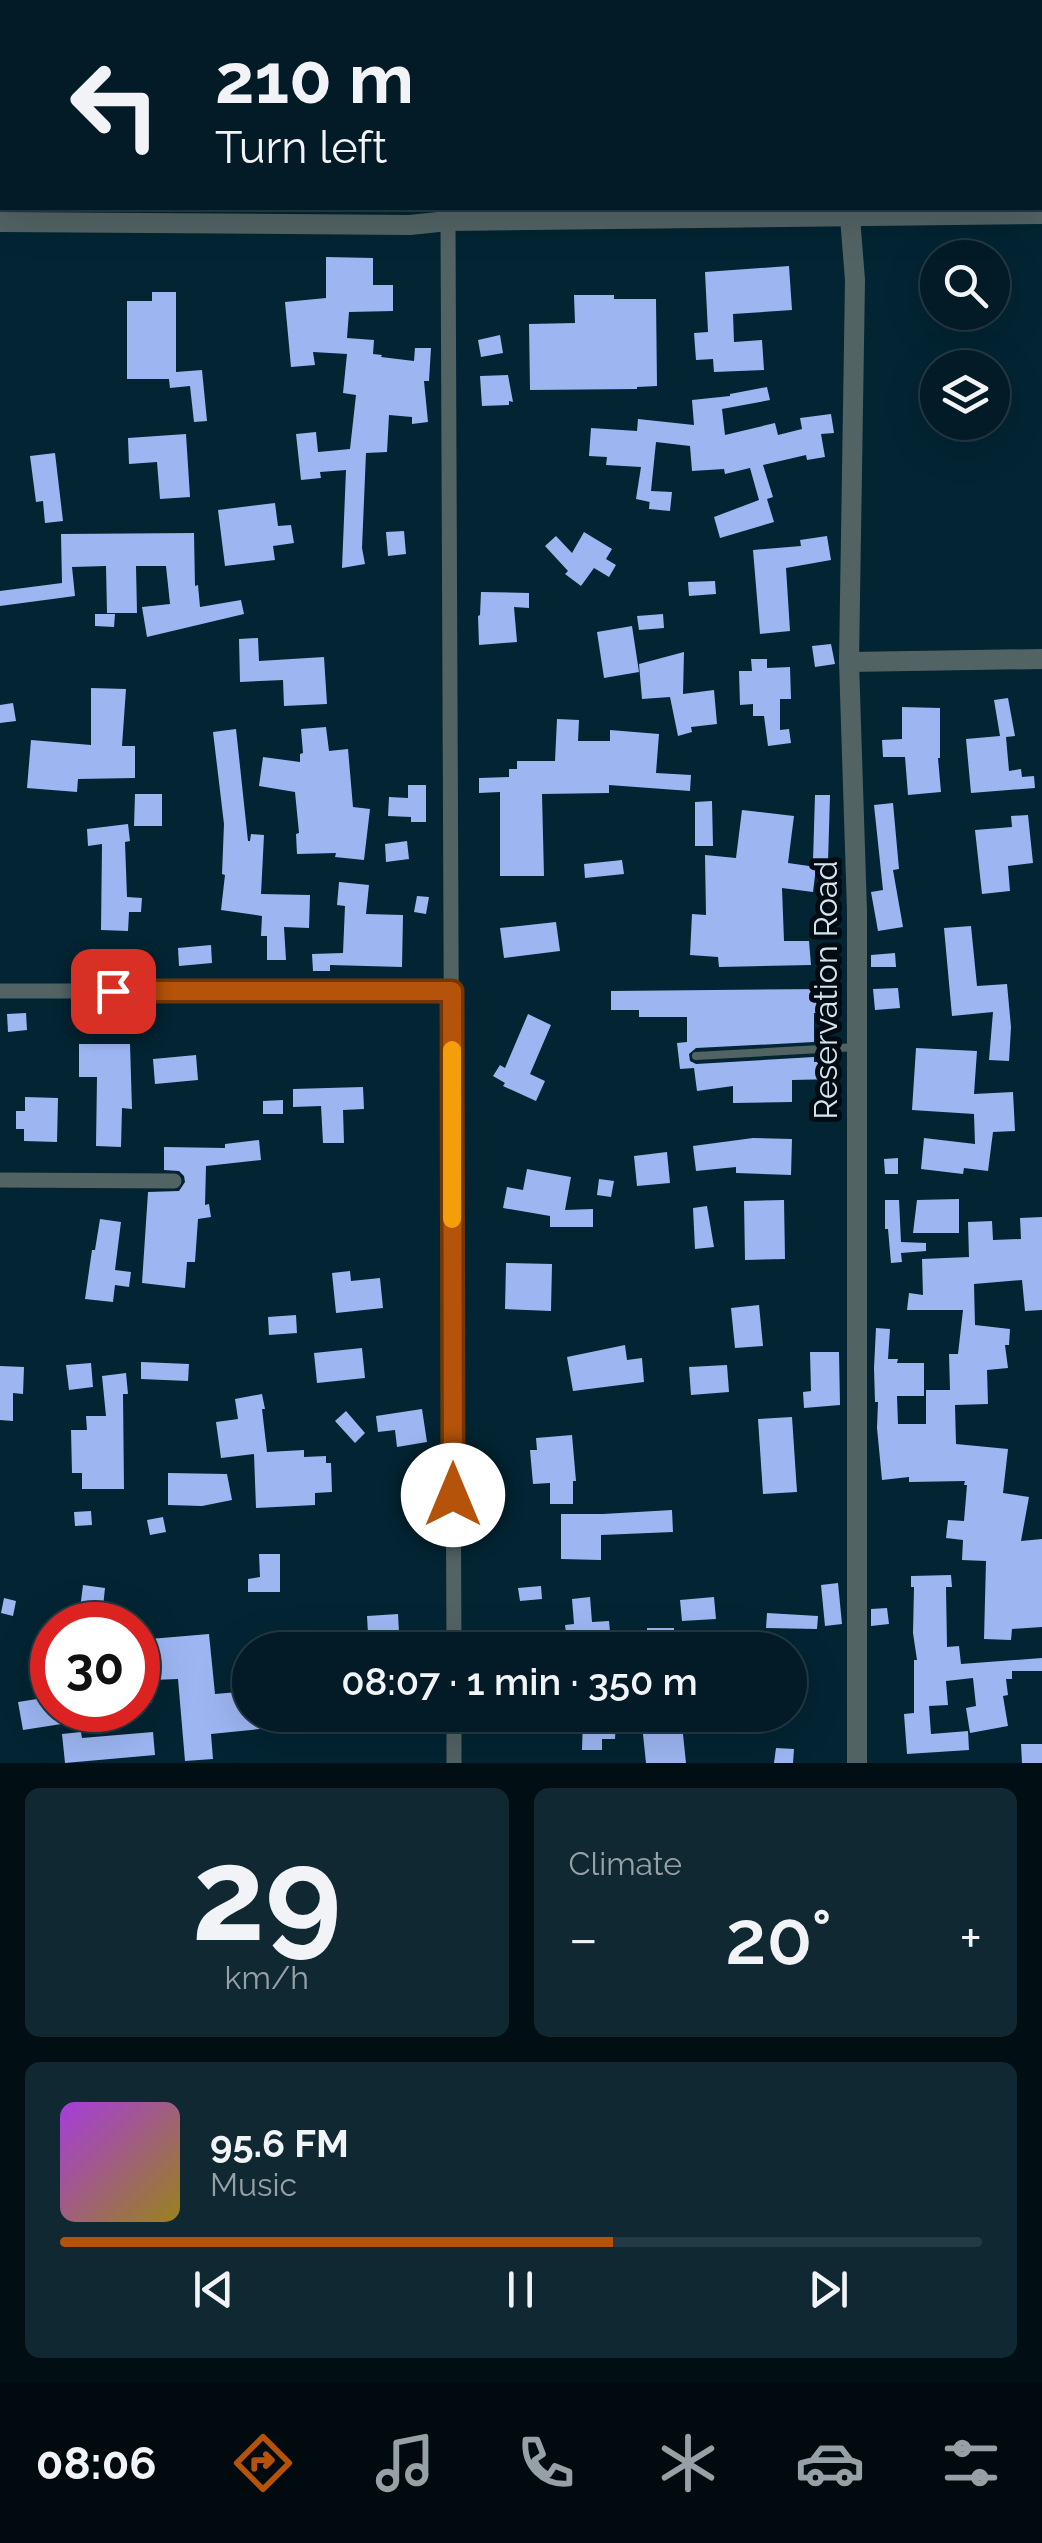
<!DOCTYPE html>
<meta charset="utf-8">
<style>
body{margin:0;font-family:Raleway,sans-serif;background:#102832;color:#f1f3f6;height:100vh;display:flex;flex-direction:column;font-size:38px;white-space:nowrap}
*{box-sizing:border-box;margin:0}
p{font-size:32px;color:#96a1a7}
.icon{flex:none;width:55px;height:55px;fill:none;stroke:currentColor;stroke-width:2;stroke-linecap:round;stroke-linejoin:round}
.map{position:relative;height:1763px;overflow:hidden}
.sheet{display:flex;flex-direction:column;gap:25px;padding:25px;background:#010f15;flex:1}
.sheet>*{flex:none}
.banner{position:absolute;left:0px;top:0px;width:1042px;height:210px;box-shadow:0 10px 40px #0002,0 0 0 2px #233943;background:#021b26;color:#f1f3f6;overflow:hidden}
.tools{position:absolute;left:920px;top:240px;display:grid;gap:20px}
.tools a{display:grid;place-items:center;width:90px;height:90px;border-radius:50%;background:#021b26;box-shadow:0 10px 40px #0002,0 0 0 2px #233943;font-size:50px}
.speed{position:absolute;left:30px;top:1602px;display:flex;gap:20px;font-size:50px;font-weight:700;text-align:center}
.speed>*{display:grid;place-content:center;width:130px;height:130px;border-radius:50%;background:#021b26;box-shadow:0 10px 40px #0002,0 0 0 2px #233943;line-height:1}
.speed .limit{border:15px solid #d22;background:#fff;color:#111}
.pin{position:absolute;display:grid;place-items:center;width:85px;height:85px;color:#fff;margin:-42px;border-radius:20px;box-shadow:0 5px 15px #0006}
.me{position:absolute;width:110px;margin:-55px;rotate:0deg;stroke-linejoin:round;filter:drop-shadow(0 0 8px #0008)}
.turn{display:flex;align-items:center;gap:35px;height:210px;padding:0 50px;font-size:45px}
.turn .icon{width:130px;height:130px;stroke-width:2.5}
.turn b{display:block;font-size:70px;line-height:85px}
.big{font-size:75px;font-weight:600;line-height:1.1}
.sheet .card{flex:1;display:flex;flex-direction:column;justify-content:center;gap:15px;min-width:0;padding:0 35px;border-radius:15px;background:#102832}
.sheet .dial{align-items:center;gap:0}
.dial b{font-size:130px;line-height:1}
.song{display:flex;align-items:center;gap:30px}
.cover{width:120px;height:120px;border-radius:15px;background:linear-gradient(135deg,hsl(280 70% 55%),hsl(50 70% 35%))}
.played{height:10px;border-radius:5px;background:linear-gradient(90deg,#b45309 60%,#233943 60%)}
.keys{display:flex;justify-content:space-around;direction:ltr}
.heat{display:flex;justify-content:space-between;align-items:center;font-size:55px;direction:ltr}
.sheet .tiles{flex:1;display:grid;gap:25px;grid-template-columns:1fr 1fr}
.card:last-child{grid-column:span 2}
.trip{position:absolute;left:232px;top:1632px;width:575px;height:100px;border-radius:50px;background:#021b26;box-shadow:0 10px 40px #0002,0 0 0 2px #233943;font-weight:600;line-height:100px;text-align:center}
.menu{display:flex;height:160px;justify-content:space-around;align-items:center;background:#010b0f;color:#96a1a7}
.menu .icon{width:70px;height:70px}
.menu .on{color:#b45309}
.menu b{font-size:45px;color:#f1f3f6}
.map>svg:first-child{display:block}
</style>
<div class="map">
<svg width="1042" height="1763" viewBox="0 0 1042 1763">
<rect width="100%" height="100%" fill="#032432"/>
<g fill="#9db6f2">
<path d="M326,257l47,1v27h20v26l-44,1 -2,26 27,2 -1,14 9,1 -1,2 33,4 1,-13h16l-2,33h-5l4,41 -16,2v-7l-23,-2 -2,37 -21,1 -4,95 3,16 -23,4 4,-98 -26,2 1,6 -20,2 -5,-46 20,-2 2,20 32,-3 6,-54 -13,-2 4,-39 -34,-2 2,13 -24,2 -6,-65 41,-4z"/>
<path d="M789,266l3,44 -59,4 1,28 28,-2 2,30 -50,2 -1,-13 -17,1 -2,-27 14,-1 -3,-60z"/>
<path d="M152,292h24v80l26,-2 5,51 -13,1 -4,-36 -20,2 -1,-9h-42v-78h25z"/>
<path d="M574,295h40v4h42l1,87 -20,1v2l-107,1 -1,-66 46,-1z"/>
<path d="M500,335l3,18 -22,4 -3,-17z"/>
<path d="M508,375l5,27 -4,-1v4l-27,1 -2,-30z"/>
<path d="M767,387l3,13 -48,9 3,26 50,-12 3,12 24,-6 -2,-11 31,-4 3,19 -13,1 4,23 -18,3 -1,-5 -43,10 10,32 -6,2 7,23 -54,16 -6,-21 45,-17 -9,-32 -25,6 -1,-5 -32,2 -2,-25 -34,-4 -5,49 21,1 -2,19 -21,-2 1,-12v5l-14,-3 5,-32 -35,-2 1,-8 -18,-1 2,-28 46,3 1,-12 56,6 -2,-25 38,-4v-2z"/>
<path d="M186,434l4,63 -30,2 -3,-37 -28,2 -1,-26z"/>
<path d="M55,453l8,68 -18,2 -2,-22 -7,1 -6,-46z"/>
<path d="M275,503l3,23 13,-1 3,18 -21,3 2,14 -50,6 -7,-56z"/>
<path d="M404,531l2,23 -18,2 -2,-24z"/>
<path d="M584,532l28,17 -6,10 10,6 -7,12 -15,-9 -13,18 -16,-12 3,-3 -23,-25 11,-10 16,17z"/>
<path d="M194,533l1,53 3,-1 2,22 41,-7 3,14 -97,23 -5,-30 28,-3 -4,-38h-30l1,47h-30l-1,-47 -34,1 3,29 -75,10v-15l62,-8 -1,-49z"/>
<path d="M827,536l4,24 -45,8 4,63 -30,3 -7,-84 48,-4 -1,-6z"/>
<path d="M715,581l1,13 -27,2 -1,-14z"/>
<path d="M481,592l48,1v15l-15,-1 3,35 -38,3 -1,-29 2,-1z"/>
<path d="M95,614h20l-1,13 -19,-1z"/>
<path d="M663,614l1,14 -25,2 -2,-14z"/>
<path d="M632,626l7,46 -35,6 -7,-46z"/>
<path d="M258,638l1,23 65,-4 3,47 -43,2 -1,-26 -43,2 -1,-43z"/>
<path d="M831,644l4,20 -20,3 -3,-21z"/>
<path d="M684,652l-1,42 31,-4 3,34 -26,3 1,5 -14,4 -8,-39 -28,2 -3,-35z"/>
<path d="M751,659h16v9l23,-1 1,32h-11v31l9,-1 2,14 -23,3 -4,-30h-11v-12l-13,1 -1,-34h13z"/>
<path d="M91,688l35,1 -4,57h13v32l-57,1 -1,13 -50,-4 4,-48 60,5z"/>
<path d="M1008,698l7,38 -9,1 3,34 12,-2 1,8 12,-1 1,12 -64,5 -5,-54 34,-3 -6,-36z"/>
<path d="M13,703l3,18 -16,2v-18z"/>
<path d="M902,707l38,1v50h-2l3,34 -33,3 -3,-38h-22l-1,-17 20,-1z"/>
<path d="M557,719l22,1 -1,21h32v-11l49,4 -3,39 35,2 -1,16 -81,-6v8l-67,1 2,82h-44v-84l-21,1v-15l30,-1v-8h8v-8h38z"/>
<path d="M326,727l3,24 19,-2 5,58 17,2 -6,51 -29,-3 1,-4 -39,1 -1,-20 3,-1 -4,-41 -36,-6 4,-29 37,5v-8l3,-1 -2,-24z"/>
<path d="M236,729l12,112h2l1,-7 13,1 -3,59 49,1 -1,33 -25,-1 2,33h-19v-24h-6l1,-20 -41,-6 4,-35 -3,-1 2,-50 -11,-92z"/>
<path d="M408,785h18v37h-15v-5l-23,-1 1,-19 19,1z"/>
<path d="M135,794h27v32h-28z"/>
<path d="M815,795h15l-2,67 -15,-1z"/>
<path d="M712,801l1,45h-18v-44z"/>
<path d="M893,803l6,66 -6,1 10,57 -25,4 -7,-39 12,-2 -9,-85z"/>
<path d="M742,810l52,6 -6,47 28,4 -3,25 -31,-4 2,53h25l2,24 -92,2 -1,-10 -28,-2 2,-41 14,1 -1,-60 31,3z"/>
<path d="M1028,815l5,48 -25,3 2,25 -28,3 -7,-64 37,-3 -1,-11z"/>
<path d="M128,824l2,17 -5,1 2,55 15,1 -1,14h-12l-1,19 -27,-1 1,-86 -14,2 -1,-17z"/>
<path d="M407,841l2,18 -23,3 -1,-18z"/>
<path d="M622,860l2,14 -39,4 -1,-14z"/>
<path d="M339,882l30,3 -3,29 37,1 -1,52 -72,-2v6h-17l-1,-17 31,-1 2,-47 -8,-1z"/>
<path d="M417,896l12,1 -3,17 -12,-2z"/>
<path d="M556,922l4,29 -56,7 -4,-30z"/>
<path d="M971,926l6,60 30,-2 4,43 -2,34 -20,-1 4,-48 -41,4 -8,-88z"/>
<path d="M211,945l1,18 -33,3 -1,-18z"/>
<path d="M895,953l1,14h-25v-12z"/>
<path d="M898,988l2,20 -25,2 -2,-21z"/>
<path d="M822,989v24h-8v29l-118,6 -7,6 1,7 6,3 118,-7v5l22,-1 1,18 -45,1v22l-59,1v-17l-36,5 -3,-23 -14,1 -3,-26 10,-1v-25h-48v-7h-28v-19z"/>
<path d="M26,1013l1,17 -19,2 -1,-18z"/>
<path d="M528,1014l23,11 -21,49 15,7 -9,20 -33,-15 2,-3 -12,-7 7,-11 5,3z"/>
<path d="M79,1044h51l2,65 -10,-1 -1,39 -25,-1 1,-69h-18z"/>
<path d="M916,1048l61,3 -3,43 39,-2 2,39 -22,1 -5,39 -24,-3 -1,6 -42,-5 3,-31 51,6 -1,-30 -62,-4z"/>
<path d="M196,1055l2,25 -43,4 -2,-25z"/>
<path d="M363,1087l1,22 -21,1 1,33h-21l-2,-37 -28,1v-18z"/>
<path d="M25,1097l33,1 -1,44 -33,-1v-12h-8v-18h9z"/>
<path d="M283,1100v14h-20v-13z"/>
<path d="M753,1138l39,1 -1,36 -55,-2v-6l-40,4 -3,-25z"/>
<path d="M259,1140l2,20 -55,6 -1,39 4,-1 2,13 -13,2 -3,43h-8l-2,26 -43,-5 6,-91 31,-1 6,-9 -1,-6 -5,-5 -15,-1v-23l61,1v-4z"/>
<path d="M667,1152l3,31 -33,3 -3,-30z"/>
<path d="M898,1158v16h-13l-1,-15z"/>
<path d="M527,1169l44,8 -6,33 28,-1v18h-43v-11l-47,-8 4,-21 16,3z"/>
<path d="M599,1179l15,2 -3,16 -14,-2z"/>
<path d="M959,1199v34h-46l4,-33z"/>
<path d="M784,1200l1,59 -40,1 -1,-59z"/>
<path d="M885,1200h14l2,42 25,1v8l-25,2 1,9 -11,1 -3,-34h-3z"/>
<path d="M707,1206l7,41 -19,2 -2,-41z"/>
<path d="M1042,1217v93l-17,1 -3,-31 -48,4 1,41 35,4 -1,16h-4l3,23 -21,2 1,34 -33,1 1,39 52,5 -5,44 26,4 -8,44 21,-2v88l-30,2 -1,11 -27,-1 2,-78 -24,-1 1,-20 -17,-2 2,-18 16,1 3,-36h-3l1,-4 -56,1v-5l-27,3 -5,-52 1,-26h-3l-1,-34 2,-40 14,1 -2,30h10l-1,4h27v33h-27l1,28h28v-34h24l-1,-36h9l5,-44h-56l2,-17 14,2 -1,-36 47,-2 -1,-35 24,-1 1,19 28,-1 -1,-21z"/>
<path d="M100,1219l21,3 -6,48 16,2 -2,15 -14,-2 -2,17 -28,-3 7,-49h3z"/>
<path d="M506,1263l46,1 -1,47 -46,-2z"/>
<path d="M350,1271l1,10 29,-3 3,30 -47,5 -4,-40z"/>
<path d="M759,1305l4,41 -28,2 -4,-40z"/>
<path d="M296,1315l1,18 -28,2 -1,-18z"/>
<path d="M625,1345l2,15 15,-2 2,24 -71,9 -6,-34z"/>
<path d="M362,1348l3,30 -48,5 -3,-30z"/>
<path d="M810,1352h29l1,53 -36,3 -1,-16 8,-1z"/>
<path d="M141,1362l48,2 -1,17 -47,-2z"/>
<path d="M91,1363l2,24 -24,3 -3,-25z"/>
<path d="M727,1365l2,27 -38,3 -2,-28z"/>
<path d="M0,1366l24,1 -1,27 -10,-1v28l-13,-1z"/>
<path d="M126,1373l2,21h-5l1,95h-42v-16h-10l-1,-43h16l-1,-14h20l-4,-40z"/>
<path d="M262,1394l3,15h-3l5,43 37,-2v7l22,-1v7h5l1,29 -17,1v12l-59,3 -2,-54 -33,4 -5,-36 22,-3 -3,-20z"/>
<path d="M422,1409l5,33 -30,5 -2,-17 -17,2 -2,-16z"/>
<path d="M346,1411l19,22 -10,10 -20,-22z"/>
<path d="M792,1417l5,75 -34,2 -5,-75z"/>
<path d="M572,1435l4,46h-3v23h-23v-21l-17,1 -3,-34h7l-1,-12z"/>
<path d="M168,1473l59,1 5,26 -30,6 -34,-1z"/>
<path d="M672,1510l1,22 -72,3v25l-40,-1v-45h42z"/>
<path d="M91,1511l1,14 -17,1 -1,-14z"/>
<path d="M163,1517l3,15 -16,3 -3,-15z"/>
<path d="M259,1554h21v38h-32v-13l12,-2z"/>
<path d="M951,1575l1,12h-6l1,60 12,-1 2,18 81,-6v13h-30v8h-6l2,16 -5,1 5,30 -38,7 -4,-25 10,-2 -3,-28 -27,3 2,24 -19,1 2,28 37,-3 1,19 -62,4 -3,-40 10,-1v-53h3l-4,-27 1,-46h-3v-11z"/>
<path d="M838,1583l4,41 -17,2 -4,-41z"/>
<path d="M83,1585l22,3 -2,19 13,1 -2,13 -35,-4z"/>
<path d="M541,1586l1,13 -22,2 -2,-13z"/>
<path d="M590,1597l2,25 17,-1 1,11 37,1v-5h27v16h-41l-1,6h-64l-3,-25 9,-1 -2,-25z"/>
<path d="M714,1597l2,22 -34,2 -2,-21z"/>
<path d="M4,1598l12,3 -3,15 -12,-3z"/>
<path d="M887,1608l2,16 -18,2v-17z"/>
<path d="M767,1613l51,3 -1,13 -51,-1z"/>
<path d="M398,1614l2,36h-31l-2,-34z"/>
<path d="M209,1634l6,60 35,-3v24h9l1,14 -49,5 2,25 -28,2 -7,-82 -25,1 -1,23 -14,-1v-62z"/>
<path d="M52,1665v45h14l2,13 -45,7 -5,-28 19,-3v-33z"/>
<path d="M367,1715h37l1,18 -38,1z"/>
<path d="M497,1715h41l1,11 -40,4z"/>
<path d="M583,1715h19v5h14l-1,19h-13v11h-20z"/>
<path d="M641,1715h40l5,48h-40z"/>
<path d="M706,1715h61l-1,14 -60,-2z"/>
<path d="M81,1732l1,6 71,-6 2,23 -90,8 -3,-29z"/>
<path d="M1021,1744h21v19h-20z"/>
<path d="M776,1748l18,1 -1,14h-19z"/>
</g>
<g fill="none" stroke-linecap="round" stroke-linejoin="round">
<path stroke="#526363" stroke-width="8" d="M696,1056l161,-9"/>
<g stroke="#526363" stroke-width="15">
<path d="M411,0v2"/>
<path d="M448,221l6,1429"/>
<path d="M0,991h452"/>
<path d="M0,1180l174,1"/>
<path d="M454,1715v48"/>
</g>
<g stroke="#526363" stroke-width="20">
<path d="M770,0v2"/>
<path d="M850,217l5,63 -6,382 8,249v852"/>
<path d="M0,222l410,3 38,-4 594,-7"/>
<path d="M849,662l193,-3"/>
</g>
</g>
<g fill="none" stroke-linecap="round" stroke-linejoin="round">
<g stroke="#753606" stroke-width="25">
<path id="route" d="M113,991h339l1,504"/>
</g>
<use href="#route" stroke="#b45309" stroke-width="18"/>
<path stroke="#f59e0b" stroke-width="18" d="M452,1050v169"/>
</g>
<g text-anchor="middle" stroke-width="10" stroke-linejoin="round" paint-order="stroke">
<g font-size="32" fill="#d3e4ee" stroke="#020b12">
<text transform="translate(826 990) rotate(-90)" y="11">Reservation Road</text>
</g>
</g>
</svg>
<div class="tools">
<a><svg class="icon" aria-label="search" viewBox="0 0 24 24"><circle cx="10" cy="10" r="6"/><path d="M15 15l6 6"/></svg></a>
<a><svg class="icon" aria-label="layers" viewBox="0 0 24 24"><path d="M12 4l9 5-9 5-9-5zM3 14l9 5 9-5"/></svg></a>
</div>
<div class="speed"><div class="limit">30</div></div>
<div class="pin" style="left:113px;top:991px;background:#d93025"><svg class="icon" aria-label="arrive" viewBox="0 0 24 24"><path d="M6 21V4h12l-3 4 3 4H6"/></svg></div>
<svg class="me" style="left:453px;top:1495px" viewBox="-20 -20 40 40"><circle r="19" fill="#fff"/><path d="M0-13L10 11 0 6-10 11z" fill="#b45309"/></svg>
<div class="trip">08:07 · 1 min · 350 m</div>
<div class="banner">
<div class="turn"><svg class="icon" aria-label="left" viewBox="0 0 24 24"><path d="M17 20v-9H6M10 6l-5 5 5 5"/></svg><div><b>210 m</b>Turn left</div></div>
</div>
</div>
<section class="sheet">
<div class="tiles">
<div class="card dial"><b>29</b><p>km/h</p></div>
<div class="card"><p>Climate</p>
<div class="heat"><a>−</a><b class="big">20°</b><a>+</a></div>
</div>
<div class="card">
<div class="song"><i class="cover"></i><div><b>95.6 FM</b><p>Music</p></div></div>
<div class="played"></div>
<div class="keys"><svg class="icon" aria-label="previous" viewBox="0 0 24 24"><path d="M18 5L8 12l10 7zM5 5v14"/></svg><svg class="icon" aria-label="pause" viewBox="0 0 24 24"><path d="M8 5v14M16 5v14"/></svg><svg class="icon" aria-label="next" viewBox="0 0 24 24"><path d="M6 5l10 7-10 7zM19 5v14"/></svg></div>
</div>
</div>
</section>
<nav class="menu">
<b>08:06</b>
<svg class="icon on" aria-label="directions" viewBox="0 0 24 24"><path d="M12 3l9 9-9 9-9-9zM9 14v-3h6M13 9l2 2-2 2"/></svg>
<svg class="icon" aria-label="music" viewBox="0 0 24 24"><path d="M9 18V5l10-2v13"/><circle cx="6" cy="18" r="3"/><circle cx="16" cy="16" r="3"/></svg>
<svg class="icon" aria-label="phone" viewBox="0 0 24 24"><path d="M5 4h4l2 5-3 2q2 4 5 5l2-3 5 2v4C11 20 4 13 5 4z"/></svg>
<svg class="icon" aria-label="climate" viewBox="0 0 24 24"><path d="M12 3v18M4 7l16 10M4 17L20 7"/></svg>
<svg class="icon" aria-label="car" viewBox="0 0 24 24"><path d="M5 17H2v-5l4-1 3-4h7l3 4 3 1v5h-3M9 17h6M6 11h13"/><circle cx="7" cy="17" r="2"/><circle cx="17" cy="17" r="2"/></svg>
<svg class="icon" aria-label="filters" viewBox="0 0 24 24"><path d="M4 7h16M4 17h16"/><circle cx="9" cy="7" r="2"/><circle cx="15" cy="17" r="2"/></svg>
</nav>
